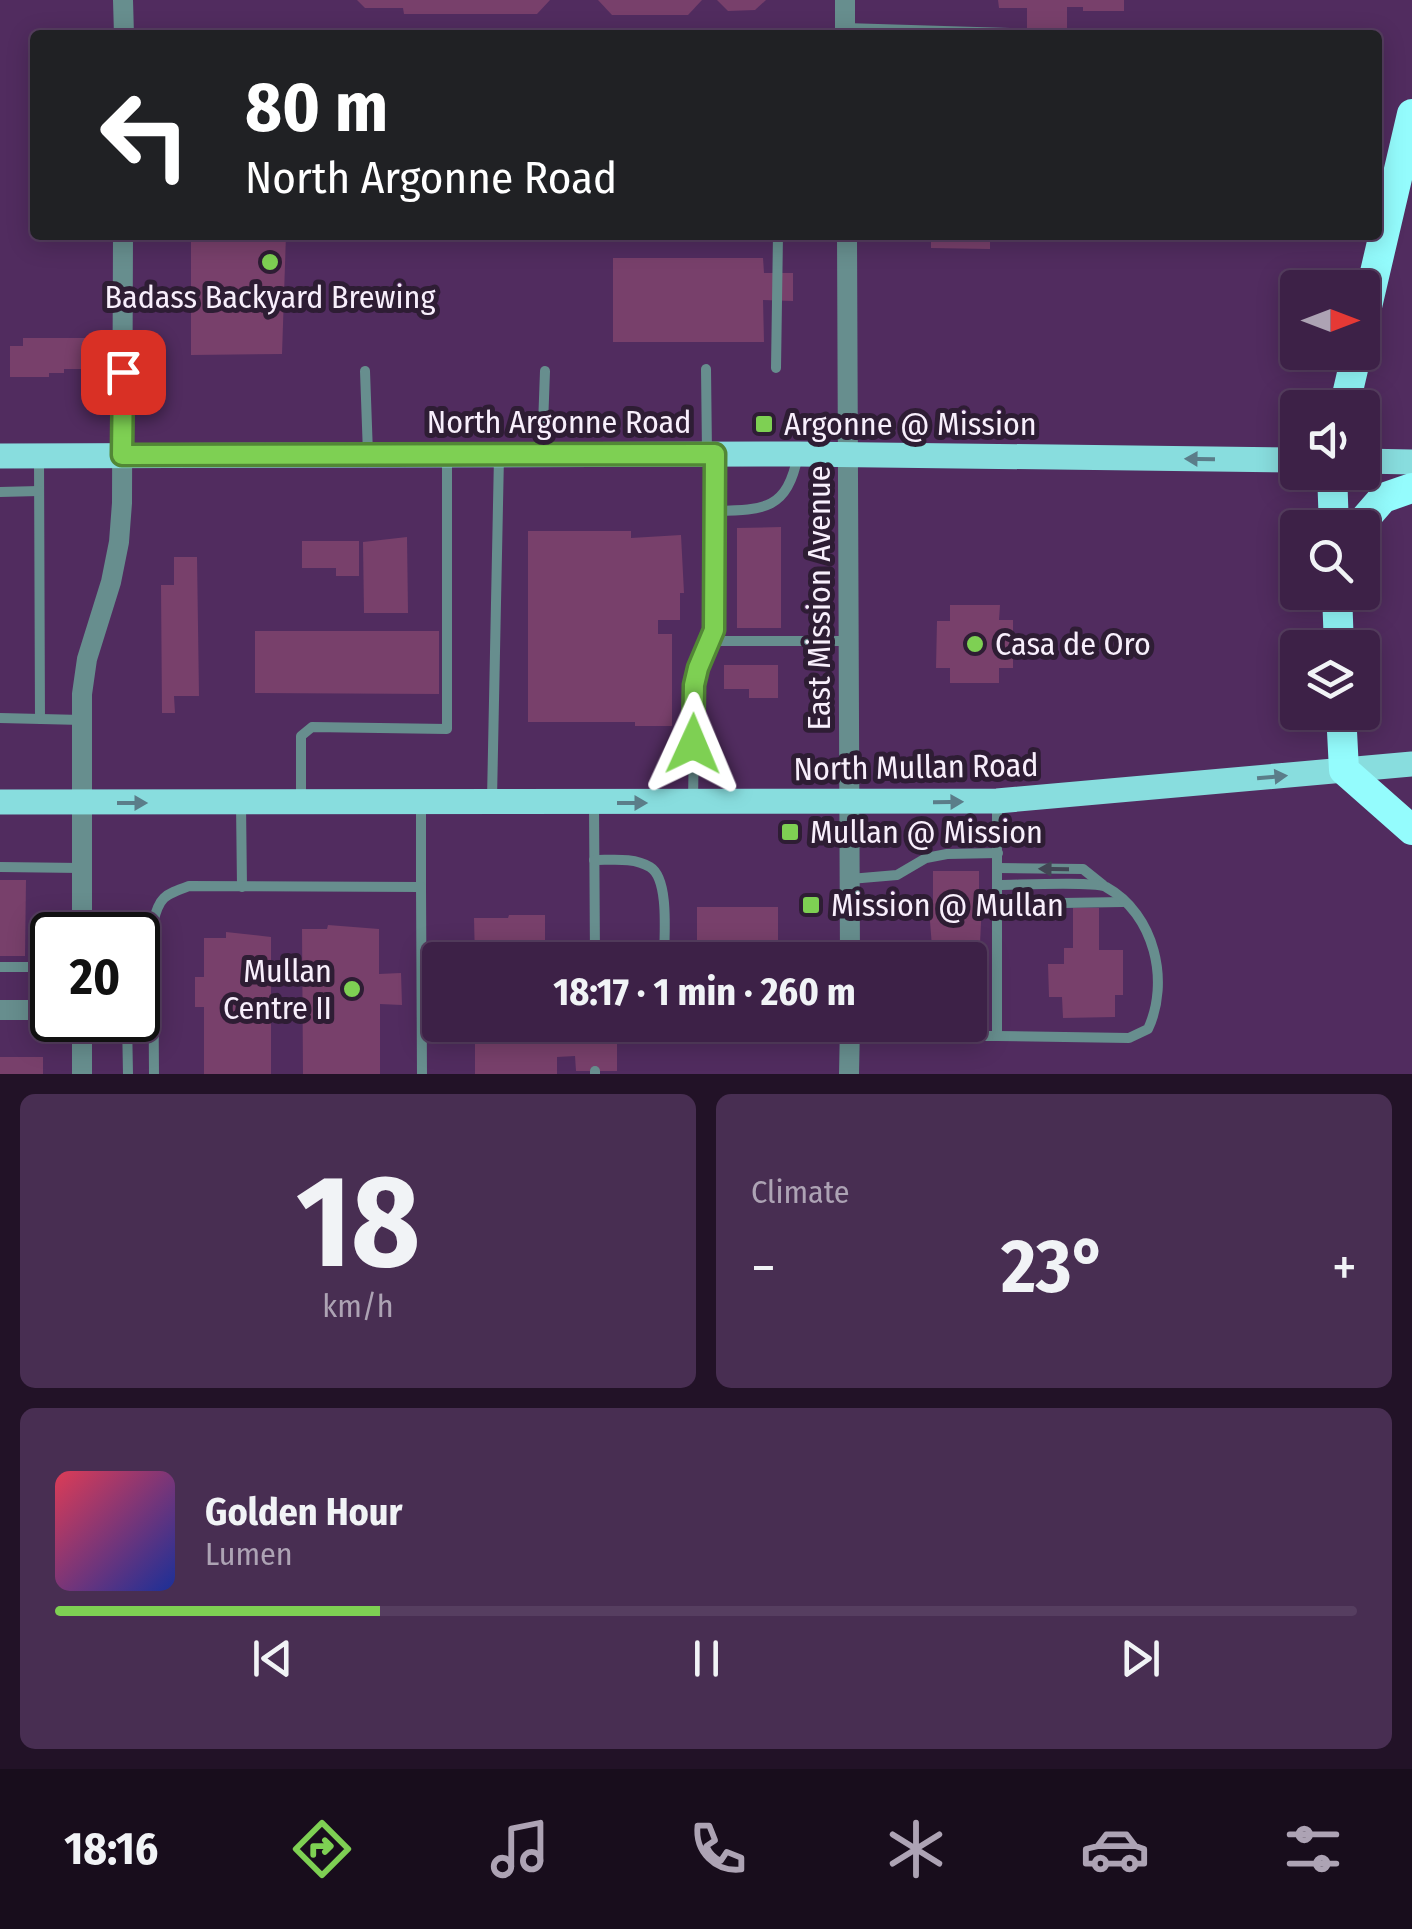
<!DOCTYPE html>
<meta charset="utf-8">
<style>
body{margin:0;font-family:"Fira Sans Condensed",sans-serif;background:#482e52;color:#f1f3f6;height:100vh;display:flex;flex-direction:column;font-size:38px;white-space:nowrap}
*{box-sizing:border-box;margin:0}
p{font-size:32px;color:#ada3b4}
.icon{flex:none;width:55px;height:55px;fill:none;stroke:currentColor;stroke-width:2;stroke-linecap:round;stroke-linejoin:round}
.map{position:relative;height:1074px;overflow:hidden}
.panel{display:flex;flex-direction:column;gap:20px;padding:20px;background:#221227;flex:1}
.panel>*{flex:none}
.banner{position:absolute;left:30px;top:30px;width:1352px;height:210px;border-radius:10px;box-shadow:0 5px 25px #0003,0 0 0 2px #563e60;background:#202124;color:#fff;overflow:hidden}
.needle{width:65px;rotate:90deg}
.buttons{position:absolute;left:1280px;top:270px;display:grid;gap:20px}
.buttons a{display:grid;place-items:center;width:100px;height:100px;border-radius:10px;background:#3d2147;box-shadow:0 5px 25px #0003,0 0 0 2px #563e60;font-size:50px}
.speed{position:absolute;left:30px;top:912px;display:flex;gap:20px;font-size:50px;font-weight:700;text-align:center}
.speed>*{display:grid;place-content:center;width:130px;height:130px;border-radius:50%;background:#3d2147;box-shadow:0 5px 25px #0003,0 0 0 2px #563e60;line-height:1}
.speed .limit{border:5px solid #111;border-radius:15px;background:#fff;color:#111}
.pin{position:absolute;display:grid;place-items:center;width:85px;height:85px;color:#fff;margin:-42px;border-radius:20px;box-shadow:0 5px 15px #0006}
.me{position:absolute;width:110px;margin:-55px;rotate:1deg;stroke-linejoin:round;filter:drop-shadow(0 0 8px #0008)}
.turn{display:flex;align-items:center;gap:35px;height:210px;padding:0 50px;font-size:45px}
.turn .icon{width:130px;height:130px;stroke-width:2.5}
.turn b{display:block;font-size:70px;line-height:85px}
.big{font-size:75px;font-weight:700;line-height:1.1}
.panel .tile{flex:1;display:flex;flex-direction:column;justify-content:center;gap:15px;min-width:0;padding:0 35px;border-radius:15px;background:#482e52}
.panel .dial{align-items:center;gap:0}
.dial b{font-size:130px;line-height:1}
.song{display:flex;align-items:center;gap:30px}
.cover{width:120px;height:120px;border-radius:15px;background:linear-gradient(135deg,hsl(350 70% 55%),hsl(230 70% 35%))}
.played{height:10px;border-radius:5px;background:linear-gradient(90deg,#7ed053 25%,#563e60 25%)}
.keys{display:flex;justify-content:space-around;direction:ltr}
.heat{display:flex;justify-content:space-between;align-items:center;font-size:55px;direction:ltr}
.panel .tiles{flex:1;display:grid;gap:20px;grid-template-columns:1fr 1fr}
.tile:last-child{grid-column:span 2}
.trip{position:absolute;left:422px;top:942px;width:565px;height:100px;border-radius:10px;background:#3d2147;box-shadow:0 5px 25px #0003,0 0 0 2px #563e60;font-weight:700;line-height:100px;text-align:center}
.tabs{display:flex;height:160px;justify-content:space-around;align-items:center;background:#180d1c;color:#ada3b4}
.tabs .icon{width:70px;height:70px}
.tabs .on{color:#7ed053}
.tabs b{font-size:45px;color:#f1f3f6}
.map>svg:first-child{display:block}
</style>
<div class="map">
<svg width="1412" height="1074" viewBox="0 0 1412 1074">
<rect width="100%" height="100%" fill="#512c5f"/>
<g fill="#78406b">
<path d="M357,0h193l-13,14h-133l-1,-6h-38z"/>
<path d="M598,0h104l-14,15h-76z"/>
<path d="M717,0h49l-11,10 -27,1z"/>
<path d="M998,0h126v11h-41v-4h-16v28h-40v-27h-28z"/>
<path d="M191,235h95l-4,119 -91,1z"/>
<path d="M931,235h59v14l-59,-1z"/>
<path d="M613,258h150l1,15h29v28l-30,-1 1,42h-151z"/>
<path d="M23,338h63v31h-22v4h-15v4h-39v-31h13z"/>
<path d="M781,527v101h-44v-100z"/>
<path d="M528,531h103v7l50,-3 3,58h-4v27h-22v14h14v92h-37v-4h-107z"/>
<path d="M407,537l1,76h-44l-1,-71z"/>
<path d="M302,541h57v35h-23v-8h-34z"/>
<path d="M174,557h23l2,139h-25l1,17h-13l-1,-128h13z"/>
<path d="M950,605h50l-1,15h14v48h-14v15h-49v-15h-14l1,-47h13z"/>
<path d="M255,631h184v63l-184,-1z"/>
<path d="M724,665h54v33h-29v-9h-25z"/>
<path d="M933,871h46v32h3l-3,61h-9v-4h-37l-4,-52h4z"/>
<path d="M0,880h26l-1,76h-25z"/>
<rect x="697" y="907" width="81" height="53"/>
<path d="M1073,908h26v42h24v45h-8v22l-52,1 -1,-21h-13l-1,-33h16v-16h9z"/>
<path d="M509,915h36v41h12v4h-82l-1,-42h34z"/>
<path d="M328,925l51,4v45l22,-1 1,32 -22,-1v70h-77l-1,-145h25z"/>
<path d="M226,932l45,5v137h-67v-67h-9v-30h9v-39h22z"/>
<path d="M475,1025h82v11h18l1,-7h41v42h-41l-1,-15 -18,1v17h-82z"/>
<rect x="0" y="1057" width="43" height="17"/>
</g>
<g fill="none" stroke-linecap="round" stroke-linejoin="round">
<g stroke="#678e8e" stroke-width="10">
<path d="M845,28l232,7"/>
<path d="M776,368l2,-133"/>
<path d="M706,369l1,84"/>
<path d="M365,371l3,83"/>
<path d="M542,453l3,-82"/>
<path d="M39,457l1,262"/>
<path d="M0,492l39,-1"/>
<path d="M714,511c51,-1 73,-1 84,-56"/>
<path d="M710,641h138"/>
<path d="M0,718l82,2"/>
<path d="M492,799l7,-343"/>
<path d="M693,800l2,-115 3,-17 16,-37 1,-176"/>
<path d="M301,802v-66l11,-9 135,2v-272"/>
<path d="M241,804l1,83"/>
<path d="M421,804v83"/>
<path d="M594,804l1,156"/>
<path d="M594,860c18,0 40,-3 56,7 20,12 14,71 14,93"/>
<path d="M0,867l81,1"/>
<path d="M998,868l85,1 20,16"/>
<path d="M850,879l47,-4 29,-17 21,-4 51,-1"/>
<path d="M999,904l124,-2"/>
<path d="M0,967h52"/>
<path d="M127,1020l1,54"/>
<path d="M595,1025v4"/>
<path d="M655,1025l9,10 333,1v-234"/>
<path d="M997,1036l132,2 19,-9c22,-47 7,-115 -42,-142 -13,-6 -88,-2 -107,-2"/>
<path d="M595,1071v3"/>
<path d="M154,1074l-1,-151c6,-26 11,-28 36,-37l232,1 1,187"/>
</g>
<g stroke="#678e8e" stroke-width="20">
<path d="M123,0l1,35"/>
<path d="M82,935v-241l5,-35 24,-77 8,-40 3,-39 1,-268"/>
<path d="M0,1010h52"/>
<path d="M82,1020v54"/>
</g>
<g stroke="#678e8e" stroke-width="20">
<path d="M845,0v35"/>
<path d="M847,235l3,725"/>
<path d="M849,1074l1,-49"/>
</g>
<g stroke="#88ddde" stroke-width="25">
<path d="M0,456l798,-2 500,6"/>
<path d="M1362,461l50,1"/>
<path d="M0,802l997,-1 415,-37"/>
</g>
<g stroke="#94fcfd" stroke-width="30">
<path d="M1362,328l50,-214"/>
<path d="M1344,408l13,-56"/>
<path d="M1332,472l2,56"/>
<path d="M1357,528l26,-30 29,-10"/>
<path d="M1337,592l2,56"/>
<path d="M1341,712l3,58 68,60"/>
</g>
</g>
<defs><path id="oneway-solid" d="M-6-.8H1V-3.2L6.5 0L1 3.2V.8H-6Z" transform="scale(2.5)"/></defs>
<g fill="#5b7d89">
<use href="#oneway-solid" transform="translate(1200 459) rotate(-179)"/>
<use href="#oneway-solid" transform="translate(1272 777) rotate(-5)"/>
<use href="#oneway-solid" transform="translate(948 802) rotate(-1)"/>
<use href="#oneway-solid" transform="translate(132 803)"/>
<use href="#oneway-solid" transform="translate(632 803)"/>
</g>
<use fill="#424554" href="#oneway-solid" transform="translate(1054 869) rotate(-179)"/>
<g fill="none" stroke-linecap="round" stroke-linejoin="round">
<g stroke="#528736" stroke-width="25">
<path id="route" d="M123,372l-1,83 593,-1 -1,176 -16,38 -4,17 -1,59"/>
</g>
<use href="#route" stroke="#7ed053" stroke-width="18"/>
</g>
<g fill="#7ed053" stroke="#2e1d34" stroke-width="4">
<circle cx="270" cy="262" r="10"/>
<rect x="754" y="414" width="20" height="20" rx="5"/>
<circle cx="975" cy="644" r="10"/>
<rect x="780" y="822" width="20" height="20" rx="5"/>
<rect x="801" y="895" width="20" height="20" rx="5"/>
<circle cx="352" cy="989" r="10"/>
</g>
<g text-anchor="middle" stroke-width="10" stroke-linejoin="round" paint-order="stroke">
<g font-size="32" fill="#f8effc" stroke="#2e1d34" text-anchor="start">
<text x="270" y="308" text-anchor="middle">Badass Backyard Brewing</text>
<text x="784" y="435">Argonne @ Mission</text>
<text x="995" y="655">Casa de Oro</text>
<text x="810" y="843">Mullan @ Mission</text>
<text x="831" y="916">Mission @ Mullan</text>
<text x="332" y="982" text-anchor="end">Mullan<tspan x="332" dy="37">Centre II</tspan></text>
</g>
<g font-size="32" fill="#f8effc" stroke="#2e1d34">
<text x="559" y="433">North Argonne Road</text>
<text transform="translate(819 598) rotate(-90)" y="11">East Mission Avenue</text>
<text transform="translate(916 767) rotate(-1)" y="11">North Mullan Road</text>
</g>
</g>
</svg>
<div class="buttons">
<a><svg class="needle" viewBox="-14 -14 28 28"><path d="M0-13l5 13h-10z" fill="#e53935"/><path d="M0 13l5-13h-10z" fill="#ada3b4"/></svg></a>
<a><svg class="icon" aria-label="sound" viewBox="0 0 24 24"><path d="M4 9h4l5-4v14l-5-4H4zM17 9q2 3 0 6"/></svg></a>
<a><svg class="icon" aria-label="search" viewBox="0 0 24 24"><circle cx="10" cy="10" r="6"/><path d="M15 15l6 6"/></svg></a>
<a><svg class="icon" aria-label="layers" viewBox="0 0 24 24"><path d="M12 4l9 5-9 5-9-5zM3 14l9 5 9-5"/></svg></a>
</div>
<div class="speed"><div class="limit">20</div></div>
<div class="pin" style="left:123px;top:372px;background:#d93025"><svg class="icon" aria-label="arrive" viewBox="0 0 24 24"><path d="M6 21V4h12l-3 4 3 4H6"/></svg></div>
<svg class="me" style="left:693px;top:744px" viewBox="-20 -20 40 40"><path d="M0-17L14 15 0 8-14 15z" fill="#7ed053" stroke="#fff" stroke-width="4"/></svg>
<div class="trip">18:17 · 1 min · 260 m</div>
<div class="banner">
<div class="turn"><svg class="icon" aria-label="left" viewBox="0 0 24 24"><path d="M17 20v-9H6M10 6l-5 5 5 5"/></svg><div><b>80 m</b>North Argonne Road</div></div>
</div>
</div>
<section class="panel">
<div class="tiles">
<div class="tile dial"><b>18</b><p>km/h</p></div>
<div class="tile"><p>Climate</p>
<div class="heat"><a>−</a><b class="big">23°</b><a>+</a></div>
</div>
<div class="tile">
<div class="song"><i class="cover"></i><div><b>Golden Hour</b><p>Lumen</p></div></div>
<div class="played"></div>
<div class="keys"><svg class="icon" aria-label="previous" viewBox="0 0 24 24"><path d="M18 5L8 12l10 7zM5 5v14"/></svg><svg class="icon" aria-label="pause" viewBox="0 0 24 24"><path d="M8 5v14M16 5v14"/></svg><svg class="icon" aria-label="next" viewBox="0 0 24 24"><path d="M6 5l10 7-10 7zM19 5v14"/></svg></div>
</div>
</div>
</section>
<nav class="tabs">
<b>18:16</b>
<svg class="icon on" aria-label="directions" viewBox="0 0 24 24"><path d="M12 3l9 9-9 9-9-9zM9 14v-3h6M13 9l2 2-2 2"/></svg>
<svg class="icon" aria-label="music" viewBox="0 0 24 24"><path d="M9 18V5l10-2v13"/><circle cx="6" cy="18" r="3"/><circle cx="16" cy="16" r="3"/></svg>
<svg class="icon" aria-label="phone" viewBox="0 0 24 24"><path d="M5 4h4l2 5-3 2q2 4 5 5l2-3 5 2v4C11 20 4 13 5 4z"/></svg>
<svg class="icon" aria-label="climate" viewBox="0 0 24 24"><path d="M12 3v18M4 7l16 10M4 17L20 7"/></svg>
<svg class="icon" aria-label="car" viewBox="0 0 24 24"><path d="M5 17H2v-5l4-1 3-4h7l3 4 3 1v5h-3M9 17h6M6 11h13"/><circle cx="7" cy="17" r="2"/><circle cx="17" cy="17" r="2"/></svg>
<svg class="icon" aria-label="filters" viewBox="0 0 24 24"><path d="M4 7h16M4 17h16"/><circle cx="9" cy="7" r="2"/><circle cx="15" cy="17" r="2"/></svg>
</nav>
